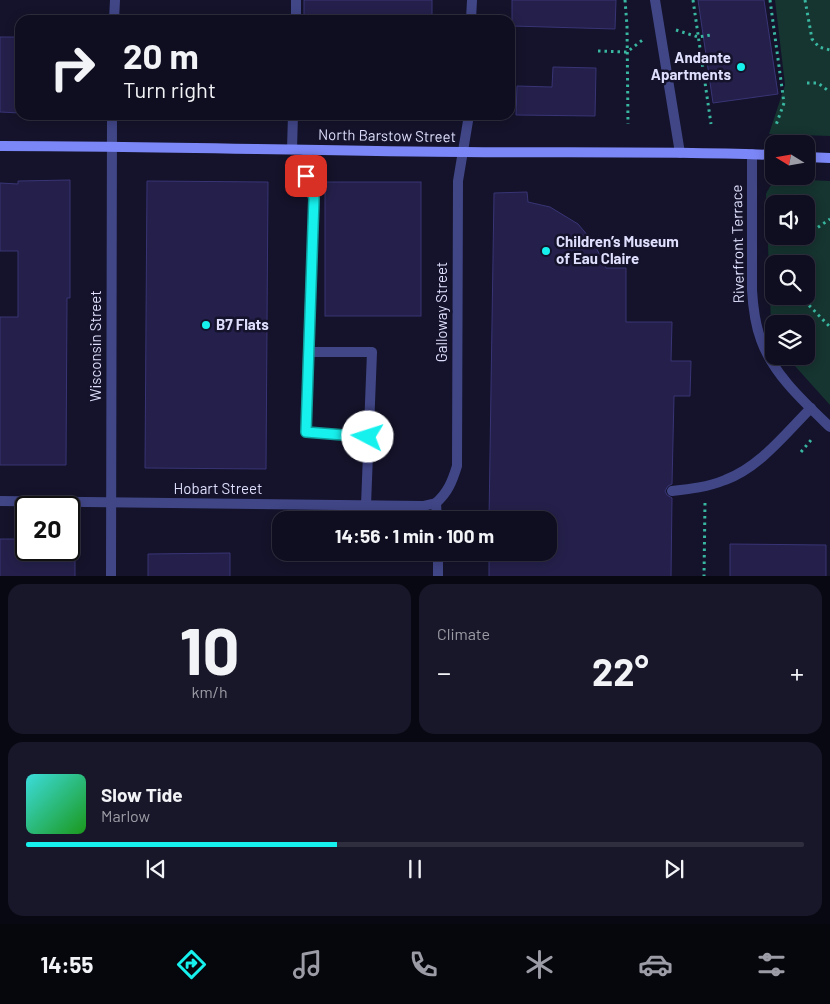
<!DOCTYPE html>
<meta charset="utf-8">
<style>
body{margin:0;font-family:Barlow,sans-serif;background:#181729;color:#f1f3f6;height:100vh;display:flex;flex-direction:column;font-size:19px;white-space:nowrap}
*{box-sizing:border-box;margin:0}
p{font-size:16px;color:#9b9ca5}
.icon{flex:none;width:28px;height:28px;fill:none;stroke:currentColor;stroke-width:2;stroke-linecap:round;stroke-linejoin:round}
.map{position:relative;height:576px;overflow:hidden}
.side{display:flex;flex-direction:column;gap:8px;padding:8px;background:#080812;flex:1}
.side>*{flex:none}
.guide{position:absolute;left:15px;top:15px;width:500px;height:105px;border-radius:15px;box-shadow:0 2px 12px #0003,0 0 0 1px #2f2e3e;background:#0f0e20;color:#f1f3f6;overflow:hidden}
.needle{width:32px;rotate:281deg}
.buttons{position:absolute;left:765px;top:135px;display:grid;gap:10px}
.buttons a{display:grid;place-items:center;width:50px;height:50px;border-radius:10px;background:#0f0e20;box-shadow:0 2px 12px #0003,0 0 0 1px #2f2e3e;font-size:25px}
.speed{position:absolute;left:15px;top:496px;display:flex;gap:10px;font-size:25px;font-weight:700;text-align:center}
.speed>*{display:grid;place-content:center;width:65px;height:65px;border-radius:50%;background:#0f0e20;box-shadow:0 2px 12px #0003,0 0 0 1px #2f2e3e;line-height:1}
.speed .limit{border:2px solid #111;border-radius:8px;background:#fff;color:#111}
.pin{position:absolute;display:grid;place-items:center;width:42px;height:42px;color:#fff;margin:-21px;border-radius:10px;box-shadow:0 2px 8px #0006}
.me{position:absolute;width:55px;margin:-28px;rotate:275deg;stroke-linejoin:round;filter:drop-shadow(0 0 4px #0008)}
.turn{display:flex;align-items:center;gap:18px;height:105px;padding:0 25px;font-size:22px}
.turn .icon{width:65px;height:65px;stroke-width:2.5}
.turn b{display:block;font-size:35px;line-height:42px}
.big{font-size:38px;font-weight:700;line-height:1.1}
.side .widget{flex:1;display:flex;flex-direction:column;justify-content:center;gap:8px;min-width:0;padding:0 18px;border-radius:15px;background:#181729}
.side .dial{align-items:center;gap:0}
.dial b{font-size:65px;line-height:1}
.song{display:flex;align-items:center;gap:15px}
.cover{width:60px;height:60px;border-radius:8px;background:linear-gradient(135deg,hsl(180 70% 55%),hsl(120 70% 35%))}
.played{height:5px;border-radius:2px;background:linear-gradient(90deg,#17f1ee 40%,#2f2e3e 40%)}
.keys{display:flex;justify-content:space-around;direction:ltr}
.heat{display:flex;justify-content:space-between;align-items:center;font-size:28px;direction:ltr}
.side .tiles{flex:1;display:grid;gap:8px;grid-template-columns:1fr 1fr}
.widget:last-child{grid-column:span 2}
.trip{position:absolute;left:272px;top:511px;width:285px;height:50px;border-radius:15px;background:#0f0e20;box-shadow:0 2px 12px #0003,0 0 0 1px #2f2e3e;font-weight:700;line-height:50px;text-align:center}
.tab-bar{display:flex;height:80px;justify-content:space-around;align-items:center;background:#06060d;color:#9b9ca5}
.tab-bar .icon{width:35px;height:35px}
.tab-bar .on{color:#17f1ee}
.tab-bar b{font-size:22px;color:#f1f3f6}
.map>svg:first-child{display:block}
</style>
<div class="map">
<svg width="830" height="577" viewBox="0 0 830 577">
<rect width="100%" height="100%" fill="#14132b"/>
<g fill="#163430" fill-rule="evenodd">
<path d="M775,0h55v136l-61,-2 16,-49z"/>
<path d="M785,179l45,2v224l-44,-49h20v-32h-32v8l-3,-9 -5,-129c5,-10 8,-14 19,-15zM774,204h32v32h-32zM774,264h32v32h-32z"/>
</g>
<g fill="#24204b" stroke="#393475">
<path d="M304,0h128v19l-128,1z"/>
<path d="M512,0h104l-1,29 -103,-3z"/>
<path d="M698,0h66l14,94 -65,9z"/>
<path d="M0,37h20v76l-20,-1z"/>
<path d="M553,67l43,1 -1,48 -79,-1 1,-29 35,1z"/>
<path d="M70,180v118h-3l-1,167h-66v-148h18v-66h-18v-68l18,1v-3z"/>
<path d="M147,181l121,1 -2,287 -121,-1z"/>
<rect x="325" y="182" width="96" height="134"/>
<path d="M527,192l1,10 22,5 28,17 16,19 12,25h20v54h46l-1,39h20l-1,35h-16l-2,88 -4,2 -3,5 2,4 5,3 -1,79h-182v-25h60v-32h-60l5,-327z"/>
<path d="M0,539h26v11h49v27h-75z"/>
<path d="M730,544l96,1v32h-96z"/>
<path d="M230,553v24h-82v-23z"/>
</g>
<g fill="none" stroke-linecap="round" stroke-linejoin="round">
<g stroke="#39b7a1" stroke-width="3" stroke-dasharray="2.5 4" stroke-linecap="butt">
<path d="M625,0l2,26 1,98"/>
<path d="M693,0l18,124"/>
<path d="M770,0l14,103 -8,22"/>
<path d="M805,0l7,39 7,8 11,3"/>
<path d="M676,30l22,7 13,-2"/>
<path d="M598,51l29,1 18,-14"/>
<path d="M807,83h11l12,9"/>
<path d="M806,232l8,-2 16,-11"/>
<path d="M776,258l3,6"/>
<path d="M800,296l30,31"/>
<path d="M801,452l10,-12"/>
<path d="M704,577l1,-75"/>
</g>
<g stroke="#414687" stroke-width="10">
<path d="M655,0l25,153"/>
<path d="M296,20v-20"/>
<path d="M292,149l1,-34"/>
<path d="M307,150l-1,26 8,22 -6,154"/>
<path d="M672,491c18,-2 36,-4 53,-11 35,-13 60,-46 86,-72"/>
<path d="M366,505l6,-153h-64l-2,80 62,5"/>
</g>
<g stroke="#414687" stroke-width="10">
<path d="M114,20l1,-20"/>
<path d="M471,20l1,-20"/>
<path d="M752,154v136c1,17 3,34 9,50 12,34 43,62 69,87"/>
<path d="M0,501l423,5 13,-3"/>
<path d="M436,503c12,-11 16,-21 21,-37l1,-285 11,-66"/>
<path d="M436,503l1,17"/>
<path d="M438,552v25"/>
<path d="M111,577l1,-462"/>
</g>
<g stroke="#7c87f7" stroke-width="10">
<path d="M0,146c154,0 308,5 463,6 103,1 207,-1 311,3"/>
<path d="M806,157l24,1"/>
</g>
</g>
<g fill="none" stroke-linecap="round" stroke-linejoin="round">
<g stroke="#0f9d9b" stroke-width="12">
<path id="route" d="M306,176l8,22 -8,234 62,5"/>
</g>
<use href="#route" stroke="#17f1ee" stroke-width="9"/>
</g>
<g fill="#17f1ee" stroke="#14132b" stroke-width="2">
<circle cx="741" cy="67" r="5"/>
<circle cx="546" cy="251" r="5"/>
<circle cx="206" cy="325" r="5"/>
</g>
<g text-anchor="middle" stroke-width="5" stroke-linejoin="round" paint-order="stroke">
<g font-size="15" font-weight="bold" fill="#dfdffd" stroke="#14132b" text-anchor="start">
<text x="731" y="63" text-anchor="end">Andante<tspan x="731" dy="17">Apartments</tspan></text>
<text x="556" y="247">Children’s Museum<tspan x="556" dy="17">of Eau Claire</tspan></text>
<text x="216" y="330">B7 Flats</text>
</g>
<g font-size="15" fill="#dfdffd" stroke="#14132b">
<text transform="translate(387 136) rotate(1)" y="5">North Barstow Street</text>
<text transform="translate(738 244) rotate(-91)" y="5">Riverfront Terrace</text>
<text transform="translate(442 312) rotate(-90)" y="5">Galloway Street</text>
<text transform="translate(96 346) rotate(-90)" y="5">Wisconsin Street</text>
<text x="218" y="494">Hobart Street</text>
</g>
</g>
</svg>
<div class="buttons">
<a><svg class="needle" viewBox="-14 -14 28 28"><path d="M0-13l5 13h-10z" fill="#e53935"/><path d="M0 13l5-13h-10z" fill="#9b9ca5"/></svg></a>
<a><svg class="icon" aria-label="sound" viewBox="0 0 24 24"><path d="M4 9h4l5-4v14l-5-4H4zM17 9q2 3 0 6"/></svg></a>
<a><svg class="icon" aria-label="search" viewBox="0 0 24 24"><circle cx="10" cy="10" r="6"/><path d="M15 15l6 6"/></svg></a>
<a><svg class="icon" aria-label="layers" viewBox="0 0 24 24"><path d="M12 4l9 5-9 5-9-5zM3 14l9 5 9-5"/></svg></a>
</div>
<div class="speed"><div class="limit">20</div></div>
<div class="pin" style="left:306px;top:176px;background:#d93025"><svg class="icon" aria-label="arrive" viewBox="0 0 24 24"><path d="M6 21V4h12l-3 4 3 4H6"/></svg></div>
<svg class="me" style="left:368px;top:437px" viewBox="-20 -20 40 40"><circle r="19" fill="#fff"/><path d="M0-13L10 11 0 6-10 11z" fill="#17f1ee"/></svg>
<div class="trip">14:56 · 1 min · 100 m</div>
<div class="guide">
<div class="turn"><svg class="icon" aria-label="right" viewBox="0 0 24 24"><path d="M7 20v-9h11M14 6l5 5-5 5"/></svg><div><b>20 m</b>Turn right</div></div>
</div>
</div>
<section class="side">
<div class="tiles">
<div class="widget dial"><b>10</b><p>km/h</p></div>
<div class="widget"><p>Climate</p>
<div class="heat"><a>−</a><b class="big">22°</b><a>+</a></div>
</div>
<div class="widget">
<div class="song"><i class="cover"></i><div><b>Slow Tide</b><p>Marlow</p></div></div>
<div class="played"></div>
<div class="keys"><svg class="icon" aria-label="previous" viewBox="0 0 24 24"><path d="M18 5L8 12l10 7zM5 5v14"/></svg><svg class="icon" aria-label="pause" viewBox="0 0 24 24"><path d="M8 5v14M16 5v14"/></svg><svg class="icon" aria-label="next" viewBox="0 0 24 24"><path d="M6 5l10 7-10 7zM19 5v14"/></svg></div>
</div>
</div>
</section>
<nav class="tab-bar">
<b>14:55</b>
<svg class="icon on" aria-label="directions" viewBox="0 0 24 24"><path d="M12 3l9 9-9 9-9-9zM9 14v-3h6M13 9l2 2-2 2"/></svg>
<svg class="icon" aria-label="music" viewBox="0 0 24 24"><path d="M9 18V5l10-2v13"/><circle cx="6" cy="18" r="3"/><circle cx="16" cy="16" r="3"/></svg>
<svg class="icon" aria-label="phone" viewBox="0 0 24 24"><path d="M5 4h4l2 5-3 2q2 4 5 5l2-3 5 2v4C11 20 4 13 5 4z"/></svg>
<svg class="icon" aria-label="climate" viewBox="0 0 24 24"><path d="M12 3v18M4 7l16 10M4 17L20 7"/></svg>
<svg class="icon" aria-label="car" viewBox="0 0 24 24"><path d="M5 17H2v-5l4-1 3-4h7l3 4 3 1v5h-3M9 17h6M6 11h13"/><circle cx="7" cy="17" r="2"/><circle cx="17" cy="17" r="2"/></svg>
<svg class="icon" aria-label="filters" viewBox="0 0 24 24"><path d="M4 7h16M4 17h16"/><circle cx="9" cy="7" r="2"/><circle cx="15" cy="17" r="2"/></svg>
</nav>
